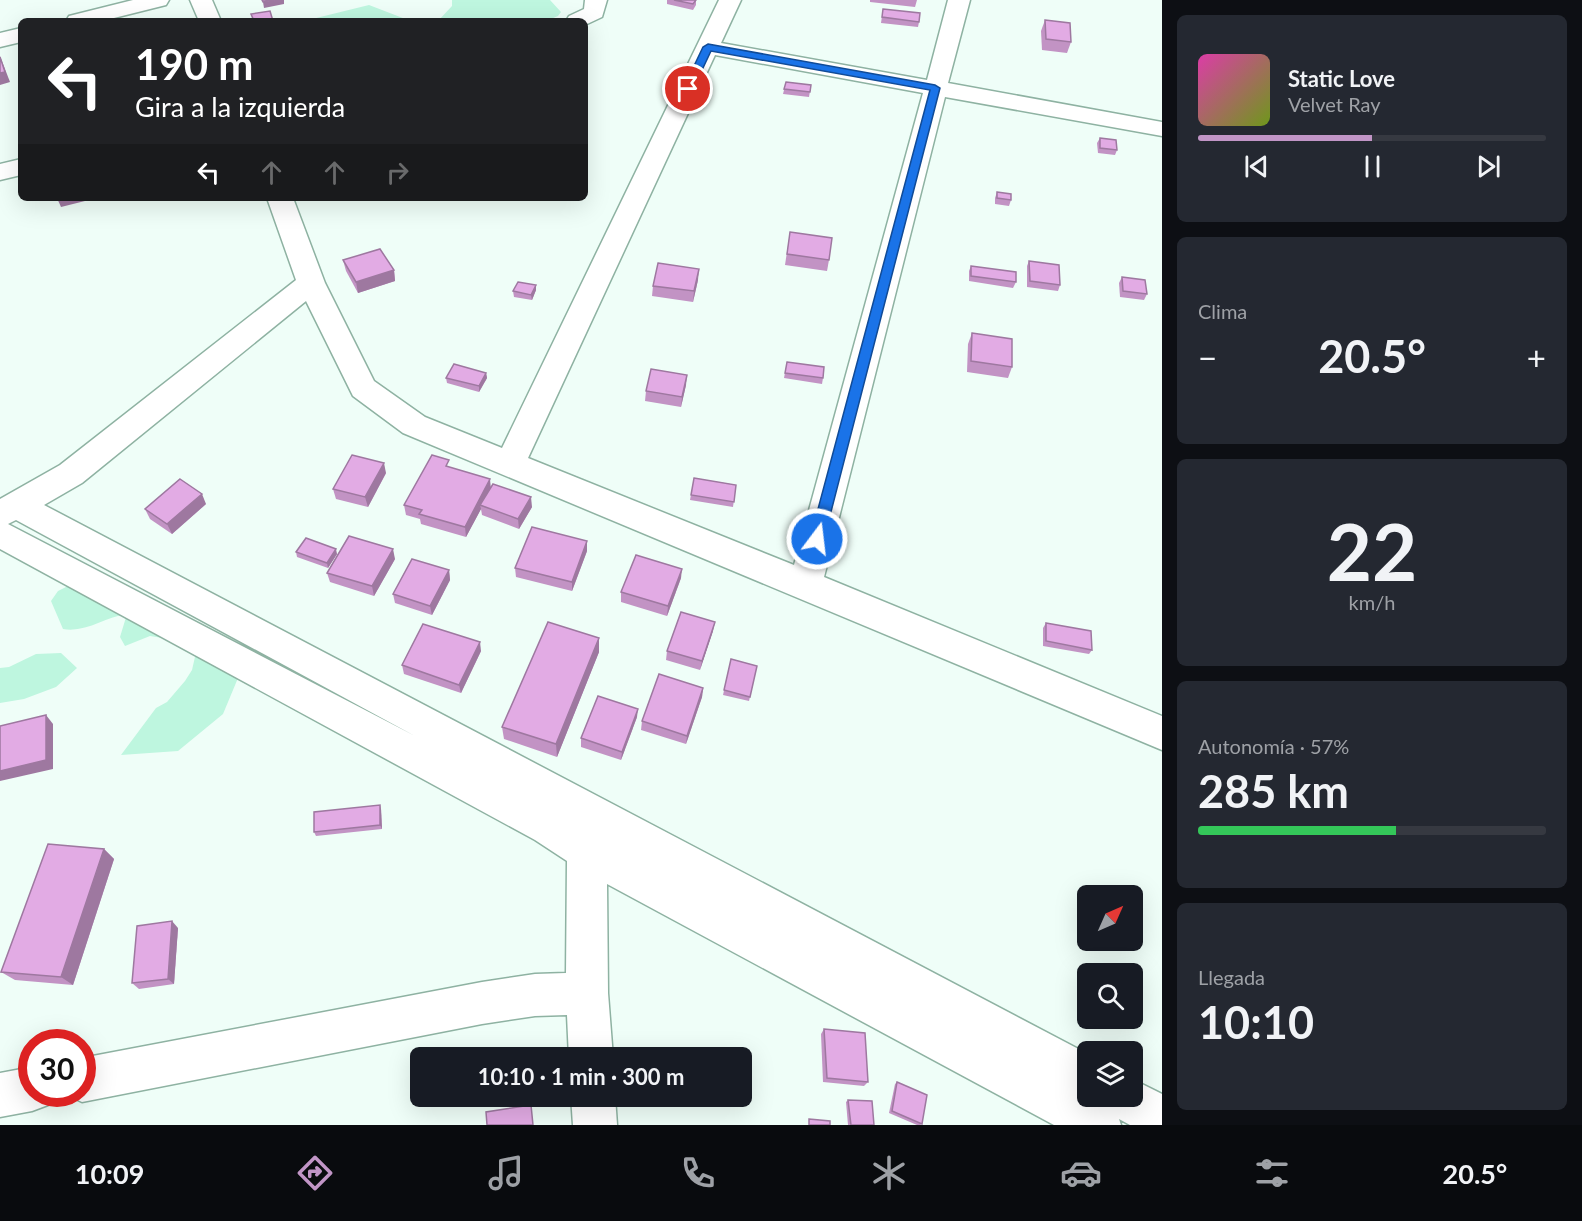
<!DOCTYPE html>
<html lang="es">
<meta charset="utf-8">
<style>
body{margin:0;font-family:Lato,sans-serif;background:#242831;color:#f1f3f6;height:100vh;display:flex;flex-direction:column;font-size:22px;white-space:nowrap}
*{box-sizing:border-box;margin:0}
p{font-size:20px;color:#9ea1a6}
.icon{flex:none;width:33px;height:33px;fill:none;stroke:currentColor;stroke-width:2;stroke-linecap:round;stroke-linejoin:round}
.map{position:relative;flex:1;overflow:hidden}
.drawer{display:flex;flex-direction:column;gap:15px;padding:15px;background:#0d0f14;width:420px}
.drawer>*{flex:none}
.hud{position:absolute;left:18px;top:18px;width:570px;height:183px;border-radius:9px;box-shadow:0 6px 24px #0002;background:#202124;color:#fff;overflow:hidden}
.needle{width:39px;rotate:45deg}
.tools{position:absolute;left:1077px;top:885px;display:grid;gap:12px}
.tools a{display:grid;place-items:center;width:66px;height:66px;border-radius:9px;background:#171b24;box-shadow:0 6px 24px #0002;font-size:30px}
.speed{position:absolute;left:18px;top:1029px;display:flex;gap:12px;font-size:30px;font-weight:700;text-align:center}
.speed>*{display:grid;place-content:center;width:78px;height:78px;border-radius:50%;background:#171b24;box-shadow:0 6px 24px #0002;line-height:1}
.speed .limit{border:9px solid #d22;background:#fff;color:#111}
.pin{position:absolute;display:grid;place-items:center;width:51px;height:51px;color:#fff;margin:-26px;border:3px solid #fff;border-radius:50%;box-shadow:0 2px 6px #0007}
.me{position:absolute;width:66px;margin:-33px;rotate:15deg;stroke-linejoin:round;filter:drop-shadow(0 0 4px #0008)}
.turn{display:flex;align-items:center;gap:21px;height:126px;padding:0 18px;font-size:27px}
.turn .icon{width:78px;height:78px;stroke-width:2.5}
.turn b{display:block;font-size:42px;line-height:51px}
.lanes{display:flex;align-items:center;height:57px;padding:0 18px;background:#0003;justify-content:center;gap:30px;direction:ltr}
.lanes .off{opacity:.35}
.big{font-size:45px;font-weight:700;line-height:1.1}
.drawer .tile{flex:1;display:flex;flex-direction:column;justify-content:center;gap:9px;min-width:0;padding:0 21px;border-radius:9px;background:#242831}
.drawer .dial{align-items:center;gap:0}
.dial b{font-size:78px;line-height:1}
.song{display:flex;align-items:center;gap:18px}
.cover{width:72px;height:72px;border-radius:9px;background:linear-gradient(135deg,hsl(320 70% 55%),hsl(80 70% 35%))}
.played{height:6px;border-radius:3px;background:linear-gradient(90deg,#c195c6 50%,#363941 50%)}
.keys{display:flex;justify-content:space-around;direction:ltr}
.heat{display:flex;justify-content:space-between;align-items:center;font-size:33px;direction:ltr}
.charge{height:9px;border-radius:4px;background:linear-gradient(90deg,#34c759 57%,#363941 0)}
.trip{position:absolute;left:410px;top:1047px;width:342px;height:60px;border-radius:9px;background:#171b24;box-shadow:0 6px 24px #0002;font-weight:700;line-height:60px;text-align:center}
.tabs{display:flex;height:96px;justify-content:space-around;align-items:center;background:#090b0e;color:#9ea1a6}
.tabs .icon{width:42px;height:42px}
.tabs .current{color:#c195c6}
.tabs b{font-size:27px;color:#f1f3f6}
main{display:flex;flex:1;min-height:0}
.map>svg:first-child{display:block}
</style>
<main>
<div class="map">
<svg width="1162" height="1125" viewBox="0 0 1162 1125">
<rect width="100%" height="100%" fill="#effef8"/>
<g fill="#bef6df">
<path d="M452,0h98l11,12 -3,4 -12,5h-108l14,-15z"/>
<path d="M369,5l39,15 6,-2v3h-110z"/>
<path d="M70,585l173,81 -20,48 -45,37 -57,4 35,-47 11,-6 18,-21 7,-11 5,-22 -9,-6 -38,-6 -25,10 -5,-9 7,-23c-22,3 -41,19 -64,15l-12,-28 7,-10z"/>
<path d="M61,653l16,15 -21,19 -32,12 -24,4v-35l9,-1 27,-13z"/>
</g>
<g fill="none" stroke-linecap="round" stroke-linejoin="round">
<g stroke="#8eb2a2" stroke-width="3">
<g id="minor">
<path d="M133,0h36l-3,5 -64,16h-36l3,-5z"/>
<path d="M190,0h22l9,21h-22z"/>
<path d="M585,0h22l-5,17 -17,8v-4h-19l3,-5 15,-7z"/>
<path d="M719,0h22l-20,43 206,37 21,-80h22l-22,83 214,39v14l-217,-39 -121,480 338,139v34l-759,-317 -50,-37 -47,-95 -224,182 -38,22 1044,549v42h8l-3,2 8,4 -2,-6h33v-17l30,15v31h-32l-11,-6 2,6h-67l-447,-241 1,109 5,65h-44l-2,-43 -32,1 -53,8 -400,78 -15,-7 -1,-1h16v-36l400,-76 53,-8 31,-1 1,-112 -32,-21 -535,-291v-50l60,-34 236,-185 -29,-82h26l32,85 49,98 51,36 77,31zM715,55l208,38 -129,472 -266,-107zM16,520l399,216 -407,-212z"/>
<path d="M21,28v14l-21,5v-14z"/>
<path d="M21,159v16l-21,5v-16z"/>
<path d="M32,1067v27h20l-4,11 -16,6 -32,6v-44z"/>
<path d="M571,1096h44l2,29h-44z"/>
</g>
</g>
<use href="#minor" fill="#fff" fill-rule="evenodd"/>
</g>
<g fill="#c293c4">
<path d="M667,0h29v5l-3,5 -26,-6z"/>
<path d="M870,0h47l-2,7 -45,-5z"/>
<path d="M883,9l36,13 -1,5 -37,-4z"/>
<path d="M1045,20l26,22 -4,11 -25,-3 -1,-19z"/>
<path d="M786,82l25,3 -2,12 -26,-3z"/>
<path d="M1100,138l17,12 -2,5 -17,-2 -1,-10z"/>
<path d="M997,192l14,8 -2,6 -14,-2v-6z"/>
<path d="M790,232l39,28 -2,11 -42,-6z"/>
<path d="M343,260l51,10 1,11 -37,12 -12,-22z"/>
<path d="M1029,261l31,24 -2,6 -31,-4v-21z"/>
<path d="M971,266l45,16 -3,6 -44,-7v-10z"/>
<path d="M1122,277l25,17 -3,6 -24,-3 -1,-14z"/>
<path d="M698,280l-5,22 -41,-6 1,-10z"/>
<path d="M536,290l-4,10 -18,-3 -1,-6z"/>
<path d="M972,333l40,34 -4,11 -41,-6 1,-28z"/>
<path d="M787,362l36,16 -1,6 -38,-6z"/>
<path d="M486,373l1,5 -8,14 -32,-9 -1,-5z"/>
<path d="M686,385l-5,22 -36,-6 1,-10z"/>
<path d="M450,467l82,40 -13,22 -37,-14 -1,-6 -15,28 -45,-13 -1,-5 -14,-4 -2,-10z"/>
<path d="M386,473l-18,34 -32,-8 -3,-10z"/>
<path d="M694,478l42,7 -3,22 -43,-7z"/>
<path d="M206,504l-34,30 -22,-15 -5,-10z"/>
<path d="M587,551l-15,40 -56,-14 -1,-9z"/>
<path d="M296,552l41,2 -9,14 -31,-11z"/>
<path d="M395,559l-21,37 -44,-14 -3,-9z"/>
<path d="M449,570l1,10 -18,35 -37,-12 -2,-9z"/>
<path d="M681,578l-14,38 -46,-14v-10z"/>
<path d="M1046,623l46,27 -3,4 -46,-8v-18z"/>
<path d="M713,631l-13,39 -34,-10 1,-9z"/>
<path d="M599,638v14l-42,105 -53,-18 -2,-12z"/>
<path d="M481,651l-20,42 -57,-19 -2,-9z"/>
<path d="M731,659l26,7 -8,35 -26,-6z"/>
<path d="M703,688l-1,9 -16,47 -45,-14 1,-9z"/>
<path d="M637,717l-16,43 -40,-13v-9z"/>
<path d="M381,809l1,20 -66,7 -2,-4z"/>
<path d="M104,849l10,10 -41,126 -58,-5 -14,-8z"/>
<path d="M178,928l-4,56 -35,5 -7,-6z"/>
<path d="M824,1029l44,53 -4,4 -41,-4 -2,-48z"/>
<path d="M897,1082l25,42 -2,1h-3l-28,-12 6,-29z"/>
<path d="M848,1100l26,25h-26l-2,-23z"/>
</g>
<g fill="#9e78a0">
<path d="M275,0h9v4l-20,4 -1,-6z"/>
<path d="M0,56l10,26 -10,3z"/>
<path d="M57,198h31l1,2 -28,7z"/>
<path d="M699,269l-1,11 -5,22 1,-11z"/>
<path d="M394,270l1,11 -37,12 -2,-11z"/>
<path d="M536,285v5l-4,10 -1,-5z"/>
<path d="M486,373l1,5 -8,14v-6z"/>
<path d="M687,375l-1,10 -5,22 1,-10z"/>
<path d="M384,463l2,10 -18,34 -3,-10z"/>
<path d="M490,479l1,10 -11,16 1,4 -15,28 -1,-10z"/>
<path d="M202,494l4,10 -34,30 -5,-10z"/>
<path d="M531,497l1,10 -13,22 -1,-10z"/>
<path d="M587,541v10l-15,40v-9z"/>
<path d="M336,549l1,5 -9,14 -1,-5z"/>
<path d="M393,549l2,10 -21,37 -2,-10z"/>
<path d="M682,569l-1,9 -14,38 1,-10z"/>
<path d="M449,570l1,10 -18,35 -2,-9z"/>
<path d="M715,622l-2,9 -13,39 2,-9z"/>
<path d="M599,638v14l-42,105 -1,-13z"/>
<path d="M480,642l1,9 -20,42 -2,-8z"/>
<path d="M703,688l-1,9 -16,47 1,-8z"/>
<path d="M638,709l-1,8 -16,43 1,-8z"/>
<path d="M46,715l7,9v45l-53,12v-10z"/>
<path d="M380,805l1,4 1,20 -2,-4z"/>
<path d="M104,849l10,10 -41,126 -12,-8z"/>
<path d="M172,921l6,7 -4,56 -6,-5z"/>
</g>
<g fill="#e2abe4" stroke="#9e78a0" stroke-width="1.5">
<path d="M262,0h13l-12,2z"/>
<path d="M674,0h22l-3,4z"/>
<path d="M883,9l37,4 -1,9 -37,-5z"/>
<path d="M270,11l3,10h-19l-3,-7z"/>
<path d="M1045,20l25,3 1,19 -25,-3z"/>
<path d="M0,57l5,15 -5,1z"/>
<path d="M786,82l25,3 -1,7 -26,-3z"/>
<path d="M1100,138l16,2 1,10 -17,-2z"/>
<path d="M997,192l14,2v6l-14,-2z"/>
<path d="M790,232l42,6 -3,22 -42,-6z"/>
<path d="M380,249l14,21 -38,12 -13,-22z"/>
<path d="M1029,261l30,4 1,20 -30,-4z"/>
<path d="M658,263l41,6 -5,22 -41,-5z"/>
<path d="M971,266l45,6v10l-45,-6z"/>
<path d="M1122,277l23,3 2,14 -24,-3z"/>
<path d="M518,282l18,3 -5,10 -18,-4z"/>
<path d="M972,333l40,6v28l-41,-6z"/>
<path d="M787,362l37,5 -1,11 -38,-5z"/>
<path d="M454,364l32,9 -7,13 -33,-8z"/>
<path d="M651,369l36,6 -5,22 -36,-6z"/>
<path d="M352,455l32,8 -19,34 -32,-8z"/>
<path d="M432,455l17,5 -3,6 44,13 -25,48 -46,-13 3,-4 -18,-5z"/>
<path d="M694,478l42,7 -2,17 -43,-7z"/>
<path d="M180,479l22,15 -35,30 -22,-15z"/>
<path d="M493,484l38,13 -13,22 -38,-14z"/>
<path d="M532,527l55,14 -15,41 -57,-14z"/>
<path d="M349,536l44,13 -21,37 -45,-13z"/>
<path d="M306,538l30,11 -9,14 -31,-11z"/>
<path d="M636,555l46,14 -14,37 -47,-14z"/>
<path d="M412,559l37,11 -19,36 -37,-12z"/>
<path d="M681,612l34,10 -13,39 -35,-10z"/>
<path d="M548,622l51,16 -43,106 -54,-17z"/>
<path d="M1046,623l45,8 1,19 -46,-9z"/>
<path d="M423,624l57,18 -21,43 -57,-20z"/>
<path d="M731,659l26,7 -7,31 -26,-7z"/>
<path d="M659,674l44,14 -16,48 -45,-15z"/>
<path d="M598,696l40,13 -16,43 -41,-14z"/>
<path d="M46,715v45l-46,11v-45z"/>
<path d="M380,805v20l-66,7v-20z"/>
<path d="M48,844l56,5 -43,128 -60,-5z"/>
<path d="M172,921l-4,58 -36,4 5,-57z"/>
<path d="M824,1029l41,4 3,49 -41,-4z"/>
<path d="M897,1082l30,13 -5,29 -30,-13z"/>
<path d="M848,1100l24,1 2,24h-23z"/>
<path d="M531,1105l2,20h-46l-1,-13z"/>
<path d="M809,1119l21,2v4h-21z"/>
</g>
<path fill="#1a73e8" stroke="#114b97" stroke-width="1.5" d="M708,44l227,41 5,3 -116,451 -7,5 -7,-5 120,-449 -219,-39 -18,38 -8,2 -2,-2 20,-42z"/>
</svg>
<div class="tools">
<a><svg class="needle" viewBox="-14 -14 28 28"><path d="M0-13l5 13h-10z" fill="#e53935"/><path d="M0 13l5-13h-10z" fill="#9ea1a6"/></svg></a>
<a><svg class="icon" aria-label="search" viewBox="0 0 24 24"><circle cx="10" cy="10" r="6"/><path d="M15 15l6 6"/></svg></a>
<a><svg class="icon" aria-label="layers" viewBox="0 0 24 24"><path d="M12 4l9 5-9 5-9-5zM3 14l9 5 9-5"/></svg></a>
</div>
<div class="speed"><div class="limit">30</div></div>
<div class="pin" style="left:688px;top:89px;background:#d93025"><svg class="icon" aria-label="arrive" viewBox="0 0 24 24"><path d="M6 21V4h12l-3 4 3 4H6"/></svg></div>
<svg class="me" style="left:817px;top:539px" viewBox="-20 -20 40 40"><circle r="17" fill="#1a73e8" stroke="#fff" stroke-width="3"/><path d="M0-11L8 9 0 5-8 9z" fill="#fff"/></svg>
<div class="trip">10:10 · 1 min · 300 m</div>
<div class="hud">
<div class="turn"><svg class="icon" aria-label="left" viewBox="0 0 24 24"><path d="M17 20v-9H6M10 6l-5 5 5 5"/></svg><div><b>190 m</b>Gira a la izquierda</div></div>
<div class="lanes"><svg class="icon" aria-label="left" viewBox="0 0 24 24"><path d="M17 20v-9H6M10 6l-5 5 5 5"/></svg><svg class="icon off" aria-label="ahead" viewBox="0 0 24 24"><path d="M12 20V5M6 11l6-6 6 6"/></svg><svg class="icon off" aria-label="ahead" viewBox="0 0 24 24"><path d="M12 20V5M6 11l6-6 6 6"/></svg><svg class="icon off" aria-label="right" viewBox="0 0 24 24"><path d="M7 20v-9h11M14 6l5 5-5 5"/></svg></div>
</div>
</div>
<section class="drawer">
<div class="tile">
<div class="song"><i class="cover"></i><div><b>Static Love</b><p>Velvet Ray</p></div></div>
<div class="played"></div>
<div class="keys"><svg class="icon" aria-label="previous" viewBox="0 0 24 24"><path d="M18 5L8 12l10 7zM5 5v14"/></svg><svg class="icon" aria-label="pause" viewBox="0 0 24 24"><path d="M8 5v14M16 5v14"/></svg><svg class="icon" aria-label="next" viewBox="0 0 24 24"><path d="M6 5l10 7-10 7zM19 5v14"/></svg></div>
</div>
<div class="tile"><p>Clima</p>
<div class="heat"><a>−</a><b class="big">20.5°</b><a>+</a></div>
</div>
<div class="tile dial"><b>22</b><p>km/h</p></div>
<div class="tile"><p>Autonomía · 57%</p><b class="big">285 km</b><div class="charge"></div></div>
<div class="tile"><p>Llegada</p><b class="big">10:10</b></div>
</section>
</main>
<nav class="tabs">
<b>10:09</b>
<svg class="icon current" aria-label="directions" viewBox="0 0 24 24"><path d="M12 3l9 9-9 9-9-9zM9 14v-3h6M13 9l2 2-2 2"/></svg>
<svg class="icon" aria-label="music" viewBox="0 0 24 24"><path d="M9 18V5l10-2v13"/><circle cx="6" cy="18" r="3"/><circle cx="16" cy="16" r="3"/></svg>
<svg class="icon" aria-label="phone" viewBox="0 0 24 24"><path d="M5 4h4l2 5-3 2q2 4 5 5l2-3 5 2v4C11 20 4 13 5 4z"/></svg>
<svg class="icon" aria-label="climate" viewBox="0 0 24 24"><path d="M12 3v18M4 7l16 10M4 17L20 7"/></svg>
<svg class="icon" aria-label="car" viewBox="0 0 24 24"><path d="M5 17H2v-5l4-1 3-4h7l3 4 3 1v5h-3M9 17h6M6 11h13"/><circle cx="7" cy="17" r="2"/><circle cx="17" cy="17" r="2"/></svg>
<svg class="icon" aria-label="filters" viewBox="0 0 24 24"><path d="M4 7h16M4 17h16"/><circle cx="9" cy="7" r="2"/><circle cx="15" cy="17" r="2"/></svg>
<b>20.5°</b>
</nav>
